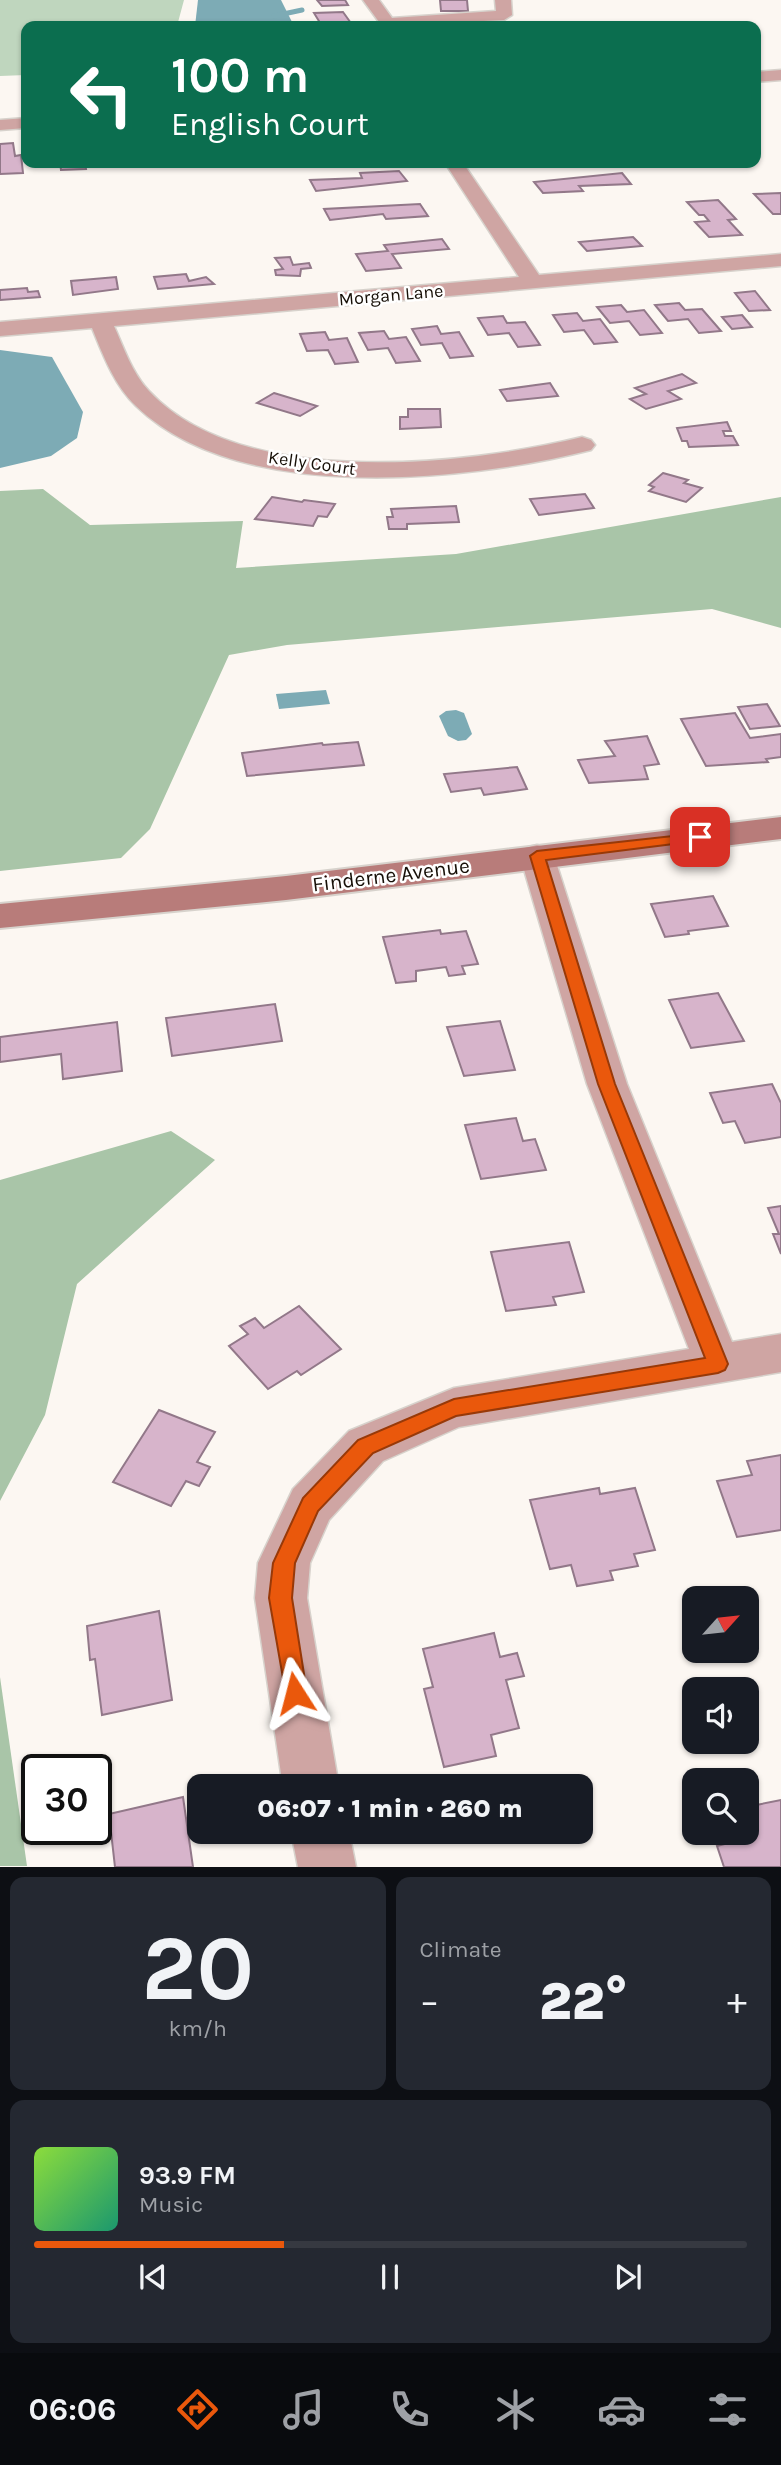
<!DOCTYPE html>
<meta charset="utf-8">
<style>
body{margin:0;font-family:Karla,sans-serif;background:#242831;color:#f1f3f6;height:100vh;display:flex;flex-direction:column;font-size:26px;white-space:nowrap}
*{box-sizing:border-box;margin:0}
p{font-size:23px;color:#9ea1a6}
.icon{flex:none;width:38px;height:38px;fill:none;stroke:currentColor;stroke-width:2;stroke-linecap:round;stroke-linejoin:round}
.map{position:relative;height:1867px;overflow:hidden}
.details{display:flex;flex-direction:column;gap:10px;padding:10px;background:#0d0f14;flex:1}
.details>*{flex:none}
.hud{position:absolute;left:21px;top:21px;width:740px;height:147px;border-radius:14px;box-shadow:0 2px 5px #0004;background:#0b6e4f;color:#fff;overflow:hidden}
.needle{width:46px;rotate:63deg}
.fabs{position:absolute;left:682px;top:1586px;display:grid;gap:14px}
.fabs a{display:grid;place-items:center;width:77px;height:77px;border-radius:14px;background:#171b24;box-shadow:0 2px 5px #0004;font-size:35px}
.speed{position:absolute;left:21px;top:1754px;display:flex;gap:14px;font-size:35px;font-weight:700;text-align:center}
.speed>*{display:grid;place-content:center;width:91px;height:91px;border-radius:50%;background:#171b24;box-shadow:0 2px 5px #0004;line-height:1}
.speed .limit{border:4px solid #111;border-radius:10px;background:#fff;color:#111}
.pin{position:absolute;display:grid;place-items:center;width:60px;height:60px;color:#fff;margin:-30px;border-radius:14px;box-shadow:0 4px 10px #0006}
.me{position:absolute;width:77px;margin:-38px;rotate:351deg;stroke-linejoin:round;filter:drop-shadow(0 0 5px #0008)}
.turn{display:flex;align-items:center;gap:24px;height:147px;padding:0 35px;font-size:32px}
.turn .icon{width:91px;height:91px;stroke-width:2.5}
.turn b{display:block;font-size:49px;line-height:60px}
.big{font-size:52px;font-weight:800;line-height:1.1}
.details .tile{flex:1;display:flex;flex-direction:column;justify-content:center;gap:10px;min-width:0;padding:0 24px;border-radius:14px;background:#242831}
.details .dial{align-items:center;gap:0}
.dial b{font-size:91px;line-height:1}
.song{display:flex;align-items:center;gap:21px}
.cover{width:84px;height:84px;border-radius:10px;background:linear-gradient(135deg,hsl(90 70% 55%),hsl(160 70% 35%))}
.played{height:7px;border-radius:4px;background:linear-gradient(90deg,#ea580c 35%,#363941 35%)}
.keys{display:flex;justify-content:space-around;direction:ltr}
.heat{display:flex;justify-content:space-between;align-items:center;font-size:38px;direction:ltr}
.details .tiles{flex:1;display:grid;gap:10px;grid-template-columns:1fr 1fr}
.tile:last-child{grid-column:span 2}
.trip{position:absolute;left:187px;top:1774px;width:406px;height:70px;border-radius:14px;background:#171b24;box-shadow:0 2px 5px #0004;font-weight:800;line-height:70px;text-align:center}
.dock{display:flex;height:112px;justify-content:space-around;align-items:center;background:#090b0e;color:#9ea1a6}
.dock .icon{width:49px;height:49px}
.dock .active{color:#ea580c}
.dock b{font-size:32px;color:#f1f3f6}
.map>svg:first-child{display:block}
</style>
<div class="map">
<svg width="781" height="1867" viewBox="0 0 781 1867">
<rect width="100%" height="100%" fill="#fcf7f2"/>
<path fill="#bfd6be" d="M0,0h184l-7,26h-151v49l-26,1z"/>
<g fill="#a9c5a8">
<path d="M43,489l47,36 153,-4 -7,47 220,-14 325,-57v131l-69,-19 -425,36 -58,10 -79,174 -29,29 -121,13v-380z"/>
<path d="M171,1131l44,29 -138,124 -32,131 -45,86v-321z"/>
<path d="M0,1677l27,189h-27z"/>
</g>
<g fill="#7dabb5">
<path d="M198,0h83l13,26h-99z"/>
<path d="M0,350l52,7 31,55 -6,26 -26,18 -51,12z"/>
<path d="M326,690l4,14 -51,5 -3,-15z"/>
<path d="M456,710l8,3 8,21 -6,6 -8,1 -10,-5 -9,-20 7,-5z"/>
</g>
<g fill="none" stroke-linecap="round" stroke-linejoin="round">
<path stroke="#7dabb5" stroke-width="5" d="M274,16l28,-6"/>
</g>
<g fill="#d7b4cb" stroke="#927889" stroke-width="2">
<path d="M317,0h28l3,5 -26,1z"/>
<path d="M440,0h27l1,11h-27z"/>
<path d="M343,12l10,14h-31l-8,-13z"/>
<path d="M13,143l2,13 6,-1 2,18 -23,1v-30z"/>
<path d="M60,163h25l1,6 -25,1z"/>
<path d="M399,171l8,10 -91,10 -6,-11 52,-2 -2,-5z"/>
<path d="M622,173l9,11 -52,2 4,5 -40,2 -9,-11z"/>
<path d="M781,193v21h-8l-19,-20z"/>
<path d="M718,200l18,19 -8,1 14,15 -33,2 -14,-15 14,-1 -5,-6h-5l-12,-13z"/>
<path d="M420,204l8,12 -42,3 -3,-5 -53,6 -6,-11z"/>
<path d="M633,237l9,9 -55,5 -8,-9z"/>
<path d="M442,239l7,10 -57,5 9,14 -35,3 -10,-17 32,-3 -4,-6z"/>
<path d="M290,257l3,8 16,-2 2,5 -10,1 -1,7 -24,-1 -1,-5 8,-1 -8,-11z"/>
<path d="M186,274l3,7 17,-4 8,7 -56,5 -4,-12z"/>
<path d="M116,277l2,12 -45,6 -2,-14z"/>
<path d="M27,288l1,4 10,-1 2,6 -40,3v-10z"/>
<path d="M755,291l15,19 -21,1 -14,-18z"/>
<path d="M679,303l6,7 17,-1 19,22 -22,2 -11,-14 -20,2 -13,-16z"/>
<path d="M621,305l6,7 17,-2 18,23 -22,2 -11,-14 -19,2 -13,-16z"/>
<path d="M577,313l6,8 17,-2 17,23 -23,2 -10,-14 -20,2 -11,-17z"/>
<path d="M742,315l10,12 -20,2 -10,-12z"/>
<path d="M503,316l4,7 18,-1 15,23 -22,2 -9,-14 -21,2 -10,-17z"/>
<path d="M437,326l4,8 18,-2 14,24 -23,2 -8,-15 -21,2 -9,-16z"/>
<path d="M384,331l5,8 17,-2 14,24 -24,2 -8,-15 -20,2 -9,-17z"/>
<path d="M325,332l4,8 18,-2 11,24 -23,2 -7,-14 -21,1 -7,-17z"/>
<path d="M682,374l14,9 -28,8 13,8 -35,10 -16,-10 16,-5 -11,-6z"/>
<path d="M550,383l8,13 -51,5 -7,-11z"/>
<path d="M274,393l43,13 -17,10 -43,-13z"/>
<path d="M408,409h32l1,18 -41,2v-12h8z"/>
<path d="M727,422l4,9h-8l2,5h8l5,9 -49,2 -2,-6h-5l-5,-13z"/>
<path d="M663,473l25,7 -4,3 18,5 -16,14 -37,-11 5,-4 -5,-2z"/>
<path d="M585,494l9,14 -55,7 -9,-16z"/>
<path d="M272,497l30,5 2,-2 31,4 -8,13 -9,-1 -5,10 -58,-7z"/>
<path d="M456,506l3,16 -52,2v5h-18l-2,-12h6l-2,-8z"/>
<path d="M767,704l13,22 -30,3 -12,-22z"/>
<path d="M735,713l15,25 31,-4v23l-15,2 2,3 -62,4 -25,-47z"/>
<path d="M647,736l12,28 -15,2 4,13 -59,4 -11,-23 37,-4 -10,-15z"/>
<path d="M358,742l6,23 -117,11 -5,-23 80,-10 1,2z"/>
<path d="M517,767l10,22 -43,6 -3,-7 -30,4 -7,-18z"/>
<path d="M713,896l15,30 -40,5 1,3 -24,3 -14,-33z"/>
<path d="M440,930l1,4 25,-3 12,33 -16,2 3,8 -16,2 -3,-9 -30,4v10l-20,2 -13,-46z"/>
<path d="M718,993l26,48 -53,7 -22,-48z"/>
<path d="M275,1004l7,37 -110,15 -6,-38z"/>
<path d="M500,1021l15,49 -51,6 -17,-49z"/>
<path d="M117,1022l5,49 -59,8 -2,-25 -61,8v-25z"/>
<path d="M772,1084l9,19v34l-36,6 -10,-22 -12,2 -13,-30z"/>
<path d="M516,1118l7,23 12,-2 11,31 -65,9 -16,-54z"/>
<path d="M781,1206v48l-8,-20h6l-11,-26z"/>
<path d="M569,1242l15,50 -31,5 3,8 -50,6 -15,-59z"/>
<path d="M299,1306l42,43 -40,26 -4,-4 -29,18 -39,-43 19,-12 -8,-8 15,-8 9,10z"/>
<path d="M159,1410l56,22 -18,30 13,5 -11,19 -13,-5 -15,25 -58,-24z"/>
<path d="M781,1455v75l-44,7 -20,-56 35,-6 -5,-14z"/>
<path d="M599,1488l1,6 35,-6 20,62 -21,4 4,12 -28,5 3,9 -36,6 -6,-21 -21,4 -20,-69z"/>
<path d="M159,1611l13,89 -70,15 -7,-56 -5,1 -3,-34z"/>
<path d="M494,1633l6,24 17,-4 7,23 -18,4 13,48 -28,7 5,21 -52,11 -20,-78 9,-2 -10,-38z"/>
<path d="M183,1797l10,70h-78l-6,-53z"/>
<path d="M781,1800v67h-57l-7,-21 23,-6 -3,-8h10v-10l9,-2 -5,-14z"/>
</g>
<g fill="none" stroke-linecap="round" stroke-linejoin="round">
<g stroke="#d7d2cc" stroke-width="3">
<g id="street">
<path d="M363,0h16l13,18 104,-7 -1,-11h16l1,15 -8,5 -122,6z"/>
<path d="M781,70v10l-25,2v-10z"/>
<path d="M26,118v10l-26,2v-10z"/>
<path d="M445,163h18l76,112 242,-21v12l-667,60c10,22 18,47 35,65 92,99 315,75 433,46l9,3 4,5 -4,5c-126,32 -353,55 -455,-44 -22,-21 -33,-51 -44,-78l-92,8v-14l519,-45z"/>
<path d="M537,845l12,3 5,8 73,228 105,258 49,-8v38l-322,55 -76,34 -54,59 -19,43 -3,35 32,189h-56l-28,-189 3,-35 35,-74 56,-58 105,-43 235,-39 -102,-265 -67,-228 5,-8z"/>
<path d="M291,1832h58l7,35h-58z"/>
</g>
</g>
<g stroke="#d7d2cc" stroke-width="4">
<path id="secondary" d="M781,817v22l-495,61 -286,28v-24l286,-28z"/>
</g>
<use href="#street" fill="#cfa5a3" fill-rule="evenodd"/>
<use href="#secondary" fill="#b87c7a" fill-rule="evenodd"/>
</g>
<path fill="#ea580c" stroke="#983908" stroke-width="2" d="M700,833l7,4 -2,3 -159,20 69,224 113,280 -3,6 -7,3 -262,43 -83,37 -55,58 -23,52 -3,35 15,95 -3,8 -9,3 -8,-3 -18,-103 4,-35 30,-65 55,-58 96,-41 251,-41 -107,-274 -68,-228 7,-5z"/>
<g text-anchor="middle" stroke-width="5" stroke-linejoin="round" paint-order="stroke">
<g font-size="18" fill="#160f07" stroke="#fff">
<text transform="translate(391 295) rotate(-5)" y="6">Morgan Lane</text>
<text transform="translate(312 463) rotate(8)" y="6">Kelly Court</text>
</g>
<g font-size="21" fill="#160f07" stroke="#fff">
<text transform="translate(391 875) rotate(-7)" y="7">Finderne Avenue</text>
</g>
</g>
</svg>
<div class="fabs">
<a><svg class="needle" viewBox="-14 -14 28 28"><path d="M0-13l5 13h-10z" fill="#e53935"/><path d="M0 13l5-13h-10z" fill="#9ea1a6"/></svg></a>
<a><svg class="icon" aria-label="sound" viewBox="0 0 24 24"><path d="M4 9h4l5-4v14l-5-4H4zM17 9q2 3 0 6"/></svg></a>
<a><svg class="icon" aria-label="search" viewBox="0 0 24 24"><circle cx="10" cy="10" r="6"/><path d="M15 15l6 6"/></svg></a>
</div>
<div class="speed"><div class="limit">30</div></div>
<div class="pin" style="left:700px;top:837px;background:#d93025"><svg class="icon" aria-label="arrive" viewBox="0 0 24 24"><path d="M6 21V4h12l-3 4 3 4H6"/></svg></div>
<svg class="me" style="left:295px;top:1693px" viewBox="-20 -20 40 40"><path d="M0-17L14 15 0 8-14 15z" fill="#ea580c" stroke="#fff" stroke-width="4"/></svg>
<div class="trip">06:07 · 1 min · 260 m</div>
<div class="hud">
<div class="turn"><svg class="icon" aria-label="left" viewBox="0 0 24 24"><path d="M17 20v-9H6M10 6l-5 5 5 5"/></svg><div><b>100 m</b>English Court</div></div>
</div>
</div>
<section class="details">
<div class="tiles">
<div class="tile dial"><b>20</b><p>km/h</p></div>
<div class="tile"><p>Climate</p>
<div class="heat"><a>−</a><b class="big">22°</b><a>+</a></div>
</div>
<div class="tile">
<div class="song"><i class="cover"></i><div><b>93.9 FM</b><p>Music</p></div></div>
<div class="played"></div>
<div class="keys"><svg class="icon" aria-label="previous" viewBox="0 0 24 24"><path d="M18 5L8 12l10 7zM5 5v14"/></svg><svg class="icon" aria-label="pause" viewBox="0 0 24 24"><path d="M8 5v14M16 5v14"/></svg><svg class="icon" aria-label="next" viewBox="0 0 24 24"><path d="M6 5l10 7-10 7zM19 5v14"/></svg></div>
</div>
</div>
</section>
<nav class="dock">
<b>06:06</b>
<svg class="icon active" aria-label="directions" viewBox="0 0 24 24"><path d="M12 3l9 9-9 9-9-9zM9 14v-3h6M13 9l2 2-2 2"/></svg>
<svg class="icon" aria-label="music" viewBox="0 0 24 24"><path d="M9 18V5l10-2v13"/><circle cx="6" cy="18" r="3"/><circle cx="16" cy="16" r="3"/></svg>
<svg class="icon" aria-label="phone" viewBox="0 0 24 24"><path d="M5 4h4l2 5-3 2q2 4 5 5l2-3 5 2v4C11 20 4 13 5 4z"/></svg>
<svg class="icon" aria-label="climate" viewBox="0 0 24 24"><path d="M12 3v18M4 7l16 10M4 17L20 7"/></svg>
<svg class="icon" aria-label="car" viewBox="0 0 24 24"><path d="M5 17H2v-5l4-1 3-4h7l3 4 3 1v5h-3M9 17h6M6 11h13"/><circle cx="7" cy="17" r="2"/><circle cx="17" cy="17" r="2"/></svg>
<svg class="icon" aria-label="filters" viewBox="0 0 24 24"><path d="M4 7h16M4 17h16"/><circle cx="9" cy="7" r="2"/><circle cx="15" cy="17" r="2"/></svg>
</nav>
